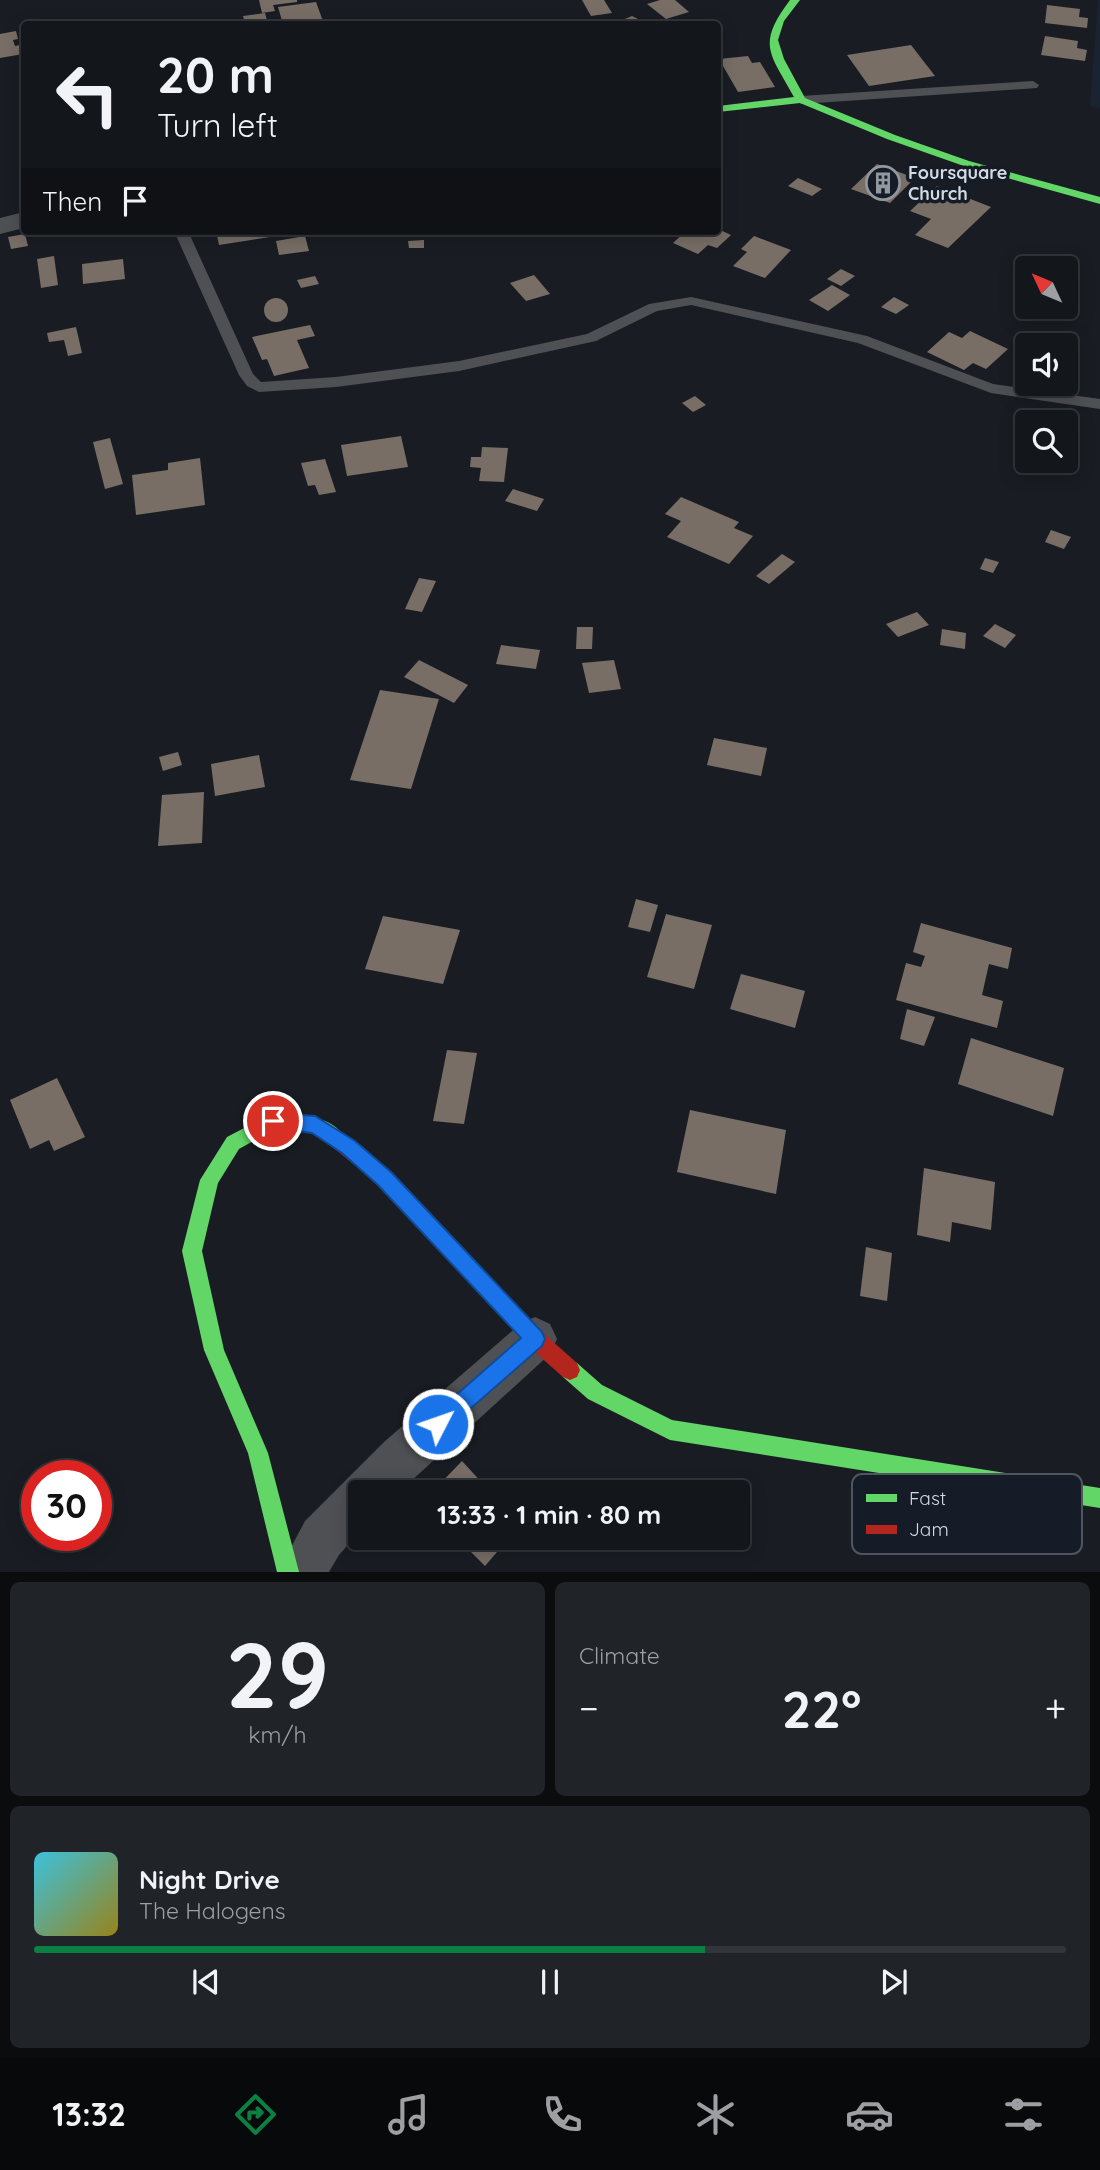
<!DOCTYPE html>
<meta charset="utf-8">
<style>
body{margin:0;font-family:Quicksand,sans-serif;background:#202327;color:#f1f3f6;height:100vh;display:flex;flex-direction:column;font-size:26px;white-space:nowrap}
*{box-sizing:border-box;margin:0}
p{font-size:23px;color:#9d9fa2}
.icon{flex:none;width:38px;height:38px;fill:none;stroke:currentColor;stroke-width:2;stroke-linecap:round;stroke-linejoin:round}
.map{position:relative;height:1572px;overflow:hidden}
.details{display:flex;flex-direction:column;gap:10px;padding:10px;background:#0a0c0e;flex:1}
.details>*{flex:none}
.hud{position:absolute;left:21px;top:21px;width:700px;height:214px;border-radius:7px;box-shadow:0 4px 18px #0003,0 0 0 2px #323539;background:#13161a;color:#f1f3f6;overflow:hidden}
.needle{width:46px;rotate:314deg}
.fabs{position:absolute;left:1015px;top:256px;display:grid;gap:14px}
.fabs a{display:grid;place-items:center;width:63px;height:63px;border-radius:7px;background:#13161a;box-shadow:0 4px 18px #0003,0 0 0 2px #323539;font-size:35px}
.speed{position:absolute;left:21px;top:1460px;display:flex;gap:14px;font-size:35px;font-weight:700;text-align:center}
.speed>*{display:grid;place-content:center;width:91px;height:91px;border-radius:50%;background:#13161a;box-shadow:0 4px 18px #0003,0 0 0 2px #323539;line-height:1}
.speed .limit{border:10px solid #d22;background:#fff;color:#111}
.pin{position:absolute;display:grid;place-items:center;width:60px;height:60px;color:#fff;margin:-30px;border:4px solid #fff;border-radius:50%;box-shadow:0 2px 7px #0007}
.me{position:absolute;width:77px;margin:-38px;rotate:49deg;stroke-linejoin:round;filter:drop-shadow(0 0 5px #0008)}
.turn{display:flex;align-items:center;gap:24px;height:147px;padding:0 21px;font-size:32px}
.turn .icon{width:91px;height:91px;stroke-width:2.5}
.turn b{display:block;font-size:49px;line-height:60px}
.then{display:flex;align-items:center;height:66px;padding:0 21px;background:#0003;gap:14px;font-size:26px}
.big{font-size:52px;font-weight:800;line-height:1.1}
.details .card{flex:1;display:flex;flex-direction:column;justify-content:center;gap:10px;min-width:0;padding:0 24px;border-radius:10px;background:#202327}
.details .dial{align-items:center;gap:0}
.dial b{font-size:91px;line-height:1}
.song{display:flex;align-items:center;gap:21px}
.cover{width:84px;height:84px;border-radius:10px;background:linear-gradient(135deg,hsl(190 70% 55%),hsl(50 70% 35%))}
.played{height:7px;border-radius:4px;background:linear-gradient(90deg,#0b8043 65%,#323539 65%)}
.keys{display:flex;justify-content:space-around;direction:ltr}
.heat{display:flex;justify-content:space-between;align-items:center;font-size:38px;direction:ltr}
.details .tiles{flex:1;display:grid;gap:10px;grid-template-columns:1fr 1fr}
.card:last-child{grid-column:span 2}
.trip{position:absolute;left:348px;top:1480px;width:402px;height:70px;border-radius:7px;background:#13161a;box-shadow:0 4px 18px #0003,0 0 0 2px #323539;font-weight:800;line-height:70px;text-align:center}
.tabs{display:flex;height:112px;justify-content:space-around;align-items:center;background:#08090a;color:#9d9fa2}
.tabs .icon{width:49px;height:49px}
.tabs .on{color:#0b8043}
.tabs b{font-size:32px;color:#f1f3f6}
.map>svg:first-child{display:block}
</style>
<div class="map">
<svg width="1100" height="1572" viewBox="0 0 1100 1572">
<rect width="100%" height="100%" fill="#191d23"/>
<path fill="#192332" d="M1098,0h2v109l-10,-3z"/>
<g fill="#786e66">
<path d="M259,0h38v2l-24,3 2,6 -13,2z"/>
<path d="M582,0h22l8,13 -21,3z"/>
<path d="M660,0h15l14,12 -23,7 -19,-15z"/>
<path d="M316,2l8,22h-41l-5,-17z"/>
<path d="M1047,5l33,4 -1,8 9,1 -1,10 -42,-5z"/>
<path d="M265,13l3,11h-23l-2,-8z"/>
<path d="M632,16l16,8h-35z"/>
<path d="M16,31l2,8 -5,1 2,6 5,-1 3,9 -23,4v-24z"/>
<path d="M1045,36l33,5 -1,7 10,2 -2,11 -44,-6z"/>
<path d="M911,45l24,31 -66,10 -22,-31z"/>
<path d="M748,56l4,7 8,-1 15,25 -37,5 -19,-33z"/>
<path d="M877,164l38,14 -25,25 -39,-14z"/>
<path d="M798,178l24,11 -10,7 -24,-10z"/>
<path d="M937,186l54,21 -43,41 -33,-13 16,-16 -21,-8z"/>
<path d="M718,229l13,6 -14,13 -9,-3 -10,9 -25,-11 13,-12z"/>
<path d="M216,231h59l1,5 -57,9z"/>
<path d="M25,234l3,12 -17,3 -3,-12z"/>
<path d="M305,236l4,15 -30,4 -3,-14z"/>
<path d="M754,236l37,14 -26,28 -32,-12 14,-14 -6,-3z"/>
<path d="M424,240v8h-15l-1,-7z"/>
<path d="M54,256l4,29 -17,3 -4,-29z"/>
<path d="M123,259l2,20 -42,5 -1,-20z"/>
<path d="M841,269l14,7 -14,10 -14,-7z"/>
<path d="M534,275l16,19 -24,7 -16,-18z"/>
<path d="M315,276l4,8 -18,4 -4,-8z"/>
<path d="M832,285l18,10 -22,16 -19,-11z"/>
<path d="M894,297l15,8 -13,9 -15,-7z"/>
<circle cx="276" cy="310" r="12"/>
<path d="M310,325l5,11 -18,4 12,28 -35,8 -7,-17 -5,1 -10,-23z"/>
<path d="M76,327l6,26 -14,3 -4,-16 -15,2 -2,-9z"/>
<path d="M970,331l38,18 -22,20 -13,-6 -9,7 -37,-18 22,-20 13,6z"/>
<path d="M695,396l11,9 -13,7 -11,-9z"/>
<path d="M401,436l7,31 -61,9 -6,-31z"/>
<path d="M110,438l13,46 -18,5 -12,-47z"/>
<path d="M482,447l26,1 -4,34 -25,-1 2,-13 -11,-1 1,-10h10z"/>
<path d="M200,458l5,47 -69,10 -4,-40 36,-5v-7z"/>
<path d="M325,459l11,33 -17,3 -4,-10 -7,1 -7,-23z"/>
<path d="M513,489l31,10 -7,12 -32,-10z"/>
<path d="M681,497l58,25 -5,6 19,8 -24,28 -62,-27 14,-16 -16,-7z"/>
<path d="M1051,530l20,7 -7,12 -19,-7z"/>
<path d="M782,554l13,8 -26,22 -13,-8z"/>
<path d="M985,558l14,4 -6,11 -13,-4z"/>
<path d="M419,578l17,3 -14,31 -17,-3z"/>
<path d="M917,612l12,13 -31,12 -12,-13z"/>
<path d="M995,624l21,11 -11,13 -22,-12z"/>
<path d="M577,627h16l-1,22h-16z"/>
<path d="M942,629l24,4 -1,16 -25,-4z"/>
<path d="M501,645l39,5 -4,19 -40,-5z"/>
<path d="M419,660l49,25 -14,18 -50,-26z"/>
<path d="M614,660l7,29 -32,4 -7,-30z"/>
<path d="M380,690l59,9 -28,90 -61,-9z"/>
<path d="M714,738l53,10 -6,28 -54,-11z"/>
<path d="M178,752l4,13 -19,6 -4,-14z"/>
<path d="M259,755l6,32 -50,9 -4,-32z"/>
<path d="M204,792l-2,51 -44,3 4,-51z"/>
<path d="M636,899l22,6 -8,27 -22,-5z"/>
<path d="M666,914l46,11 -18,64 -47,-12z"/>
<path d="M383,916l77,14 -17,54 -78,-15z"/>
<path d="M921,923l91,25 -4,21 -19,-5 -7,31 21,6 -6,27 -101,-28 10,-37 15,4 4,-11 -12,-4z"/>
<path d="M741,974l64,17 -10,37 -65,-19z"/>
<path d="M907,1009l28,8 -11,29 -24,-7z"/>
<path d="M971,1038l93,30 -11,48 -95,-32z"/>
<path d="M447,1050l30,3 -13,71 -31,-3z"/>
<path d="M57,1078l28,59 -31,14 -5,-11 -19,9 -20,-49z"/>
<path d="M690,1110l96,20 -10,64 -99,-22z"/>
<path d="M924,1168l71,14 -4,48 -39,-8 -2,20 -33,-7z"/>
<path d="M866,1247l26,6 -5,48 -27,-5z"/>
<path d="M462,1461l22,24 -8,8h-45z"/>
<path d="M457,1538h52l-24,28z"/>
</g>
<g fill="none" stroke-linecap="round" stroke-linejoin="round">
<g fill="#4f5053" fill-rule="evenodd">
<path d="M1033,81l6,4 -2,3 -236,16 -6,-4 6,-4z"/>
<path d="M174,231h14l65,143 8,8 75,-5 123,-16 128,-27 62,-30 42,-7 176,39 126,48 107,15v10l-109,-16 -133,-50 -167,-38 -34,6 -61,30 -137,30 -123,16 -77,5 -12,-6 -8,-11z"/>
</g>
<g fill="#4f5053" fill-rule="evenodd">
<path d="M24,212v16l-24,6v-16z"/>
<path d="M535,1317l15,7 7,15 -7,15 -152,139h-38v38l-21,24 -10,17h-51l27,-51 79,-79 136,-118z"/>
</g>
<g fill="#63d668" fill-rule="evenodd">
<path d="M790,0h10l-16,21 -6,19 6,19 21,39 90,37 74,26 131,36v7l-139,-39 -74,-26 -87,-36 -82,9v-6l76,-9c-24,-44 -38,-52 -4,-97z"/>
<path d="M273,1113c23,2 61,1 72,26l-3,6 -6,2 -24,-14 -37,-4 -36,20 -21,34 -16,68 22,99 44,103 31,119h-22l-29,-119 -44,-103 -22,-99 18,-71 27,-43z"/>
<path d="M570,1360l7,3 25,22 70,35 428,68v20l-430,-68 -82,-41 -25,-22 -3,-7 3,-7z"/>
</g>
<path fill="#b3261e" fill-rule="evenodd" d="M336,1131l56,41 150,160 35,31 3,7 -3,7 -7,3 -7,-3 -35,-31 -150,-162 -48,-39 -3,-6 3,-6z"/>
</g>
<path fill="#1a73e8" stroke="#114b97" stroke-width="2" d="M273,1113l42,3 40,25 36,31 151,160 3,7 -3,7 -97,85 -7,3 -7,-3 -3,-7 3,-7 90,-79 -143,-153 -36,-32 -30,-20 -45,-6 -3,-6 3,-6z"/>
<defs>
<g id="building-ring" transform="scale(1.75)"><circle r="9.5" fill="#151c27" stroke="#93989e" stroke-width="1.5"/><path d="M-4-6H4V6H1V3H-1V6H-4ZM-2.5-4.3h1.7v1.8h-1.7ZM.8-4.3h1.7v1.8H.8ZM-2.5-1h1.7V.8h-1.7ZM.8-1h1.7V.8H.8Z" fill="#93989e"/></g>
</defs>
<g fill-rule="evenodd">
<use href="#building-ring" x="883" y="183"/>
</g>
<g text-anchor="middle" stroke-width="7" stroke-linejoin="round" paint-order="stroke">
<g font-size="18" font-weight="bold" fill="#d4dae1" stroke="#151c27" text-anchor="start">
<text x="908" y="179">Foursquare<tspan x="908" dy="21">Church</tspan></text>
</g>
</g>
<rect x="852" y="1474" width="230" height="80" rx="10" fill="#151c27" stroke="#4e555f" stroke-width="2"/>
<rect x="866" y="1494" width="31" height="8" fill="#63d668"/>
<rect x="866" y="1525" width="31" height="9" fill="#b3261e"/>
<g font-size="19" fill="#d4dae1">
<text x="909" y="1505">Fast</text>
<text x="909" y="1536">Jam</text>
</g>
</svg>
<div class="fabs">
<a><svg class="needle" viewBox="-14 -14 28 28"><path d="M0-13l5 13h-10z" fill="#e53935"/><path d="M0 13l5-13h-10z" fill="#9d9fa2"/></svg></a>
<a><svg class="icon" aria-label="sound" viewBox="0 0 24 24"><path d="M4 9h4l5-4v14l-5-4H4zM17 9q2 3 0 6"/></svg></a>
<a><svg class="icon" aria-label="search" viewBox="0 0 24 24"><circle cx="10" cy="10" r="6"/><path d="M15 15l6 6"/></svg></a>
</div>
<div class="speed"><div class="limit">30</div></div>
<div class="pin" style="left:273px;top:1121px;background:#d93025"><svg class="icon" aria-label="arrive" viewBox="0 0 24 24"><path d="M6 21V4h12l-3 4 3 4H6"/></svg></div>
<svg class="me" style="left:438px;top:1424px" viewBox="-20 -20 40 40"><circle r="17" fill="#1a73e8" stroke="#fff" stroke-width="3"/><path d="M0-11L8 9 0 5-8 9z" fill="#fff"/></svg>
<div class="trip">13:33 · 1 min · 80 m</div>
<div class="hud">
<div class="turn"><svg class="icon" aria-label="left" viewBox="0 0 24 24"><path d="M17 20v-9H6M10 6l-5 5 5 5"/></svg><div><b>20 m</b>Turn left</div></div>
<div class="then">Then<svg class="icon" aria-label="arrive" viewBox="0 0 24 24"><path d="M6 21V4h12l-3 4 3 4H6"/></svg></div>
</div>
</div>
<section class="details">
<div class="tiles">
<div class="card dial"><b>29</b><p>km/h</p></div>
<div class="card"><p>Climate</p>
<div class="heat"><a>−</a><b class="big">22°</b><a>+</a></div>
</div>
<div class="card">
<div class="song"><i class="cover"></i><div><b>Night Drive</b><p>The Halogens</p></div></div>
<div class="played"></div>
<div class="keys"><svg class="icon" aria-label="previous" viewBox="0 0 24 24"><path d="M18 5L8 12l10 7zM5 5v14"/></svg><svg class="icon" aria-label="pause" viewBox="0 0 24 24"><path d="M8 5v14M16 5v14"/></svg><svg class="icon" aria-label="next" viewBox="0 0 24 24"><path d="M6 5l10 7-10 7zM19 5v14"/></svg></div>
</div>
</div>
</section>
<nav class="tabs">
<b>13:32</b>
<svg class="icon on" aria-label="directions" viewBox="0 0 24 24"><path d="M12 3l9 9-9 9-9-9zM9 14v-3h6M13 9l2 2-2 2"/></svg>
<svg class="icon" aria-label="music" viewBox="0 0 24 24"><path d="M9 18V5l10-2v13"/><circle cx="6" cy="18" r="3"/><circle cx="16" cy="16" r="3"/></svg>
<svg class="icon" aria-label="phone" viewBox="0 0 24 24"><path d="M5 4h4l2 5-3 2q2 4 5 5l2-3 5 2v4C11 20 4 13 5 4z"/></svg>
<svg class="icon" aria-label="climate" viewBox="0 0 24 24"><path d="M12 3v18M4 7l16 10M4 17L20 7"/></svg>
<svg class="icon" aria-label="car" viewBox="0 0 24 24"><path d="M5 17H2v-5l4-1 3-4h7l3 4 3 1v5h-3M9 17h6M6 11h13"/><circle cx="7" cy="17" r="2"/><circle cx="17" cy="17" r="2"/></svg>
<svg class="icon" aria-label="filters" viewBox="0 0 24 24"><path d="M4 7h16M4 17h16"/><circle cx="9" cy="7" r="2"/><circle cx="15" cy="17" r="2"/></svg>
</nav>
